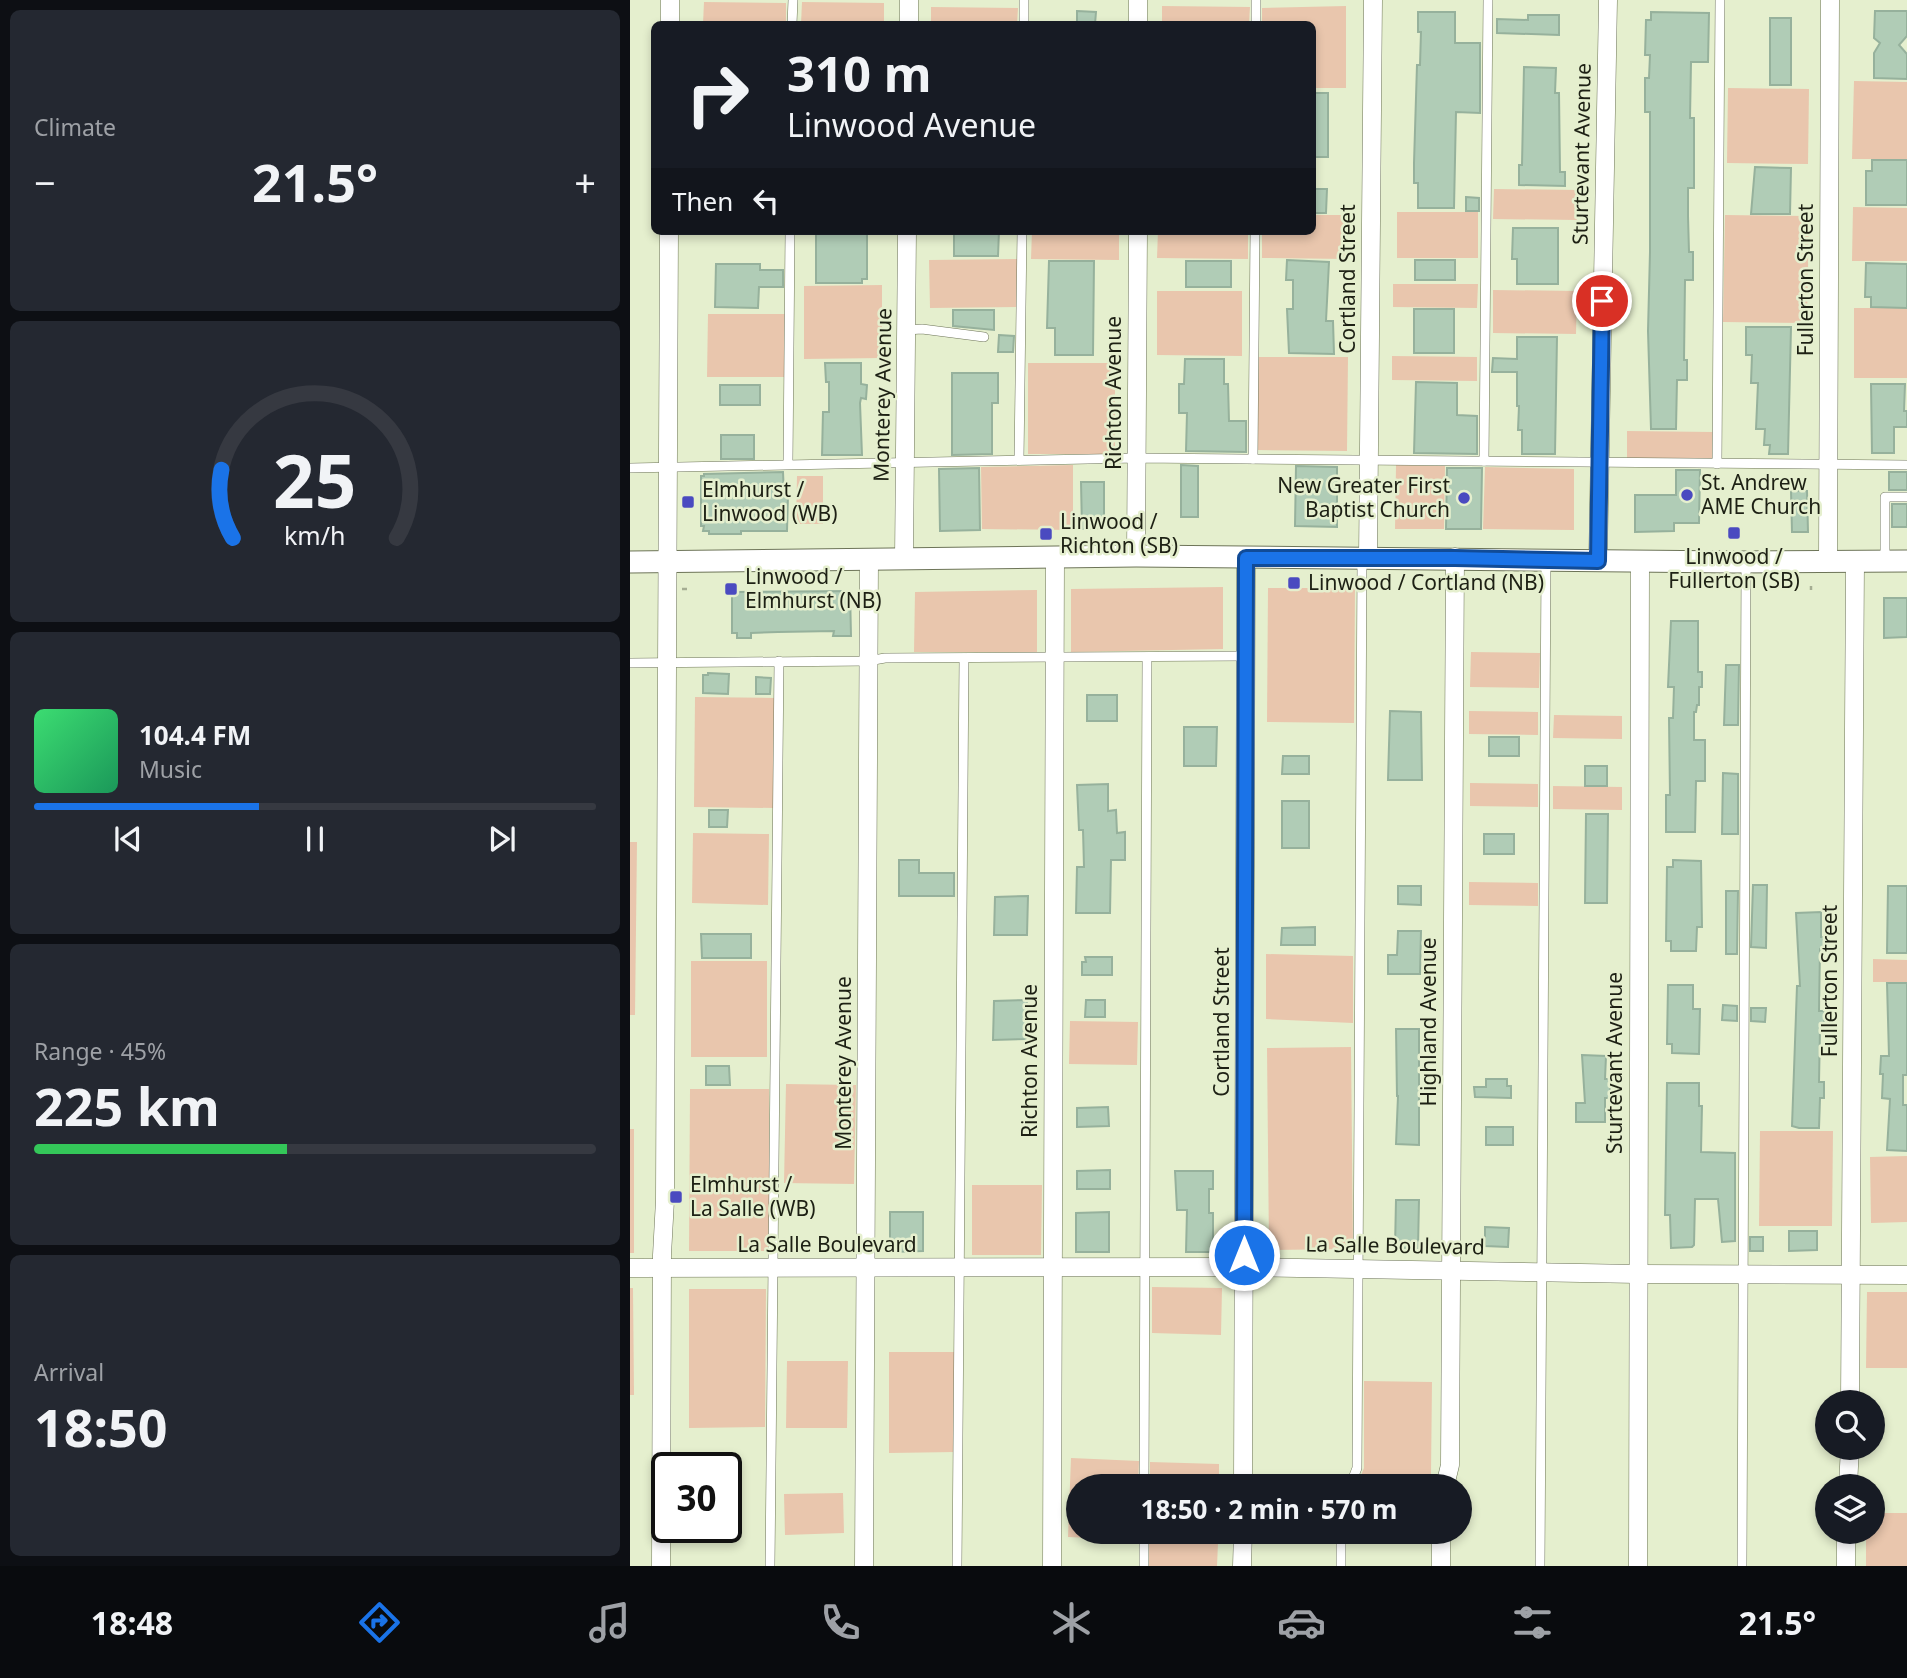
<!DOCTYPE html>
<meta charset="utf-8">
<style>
body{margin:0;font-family:"Noto Sans",sans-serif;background:#242831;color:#f1f3f6;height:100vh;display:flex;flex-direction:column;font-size:26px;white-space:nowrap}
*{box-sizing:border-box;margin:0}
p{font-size:23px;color:#9ea1a6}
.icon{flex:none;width:38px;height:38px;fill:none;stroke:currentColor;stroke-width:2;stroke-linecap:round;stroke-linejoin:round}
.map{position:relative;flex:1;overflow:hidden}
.sheet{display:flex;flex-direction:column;gap:10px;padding:10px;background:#0d0f14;width:630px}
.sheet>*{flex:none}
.banner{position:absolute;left:21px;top:21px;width:665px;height:214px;border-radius:10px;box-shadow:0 4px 10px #0003;background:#171b24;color:#f1f3f6;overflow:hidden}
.buttons{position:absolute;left:1185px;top:1390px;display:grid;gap:14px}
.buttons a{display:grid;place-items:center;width:70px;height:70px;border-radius:50%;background:#171b24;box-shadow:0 4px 10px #0003;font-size:35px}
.speed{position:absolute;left:21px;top:1452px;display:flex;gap:14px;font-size:35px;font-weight:700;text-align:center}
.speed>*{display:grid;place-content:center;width:91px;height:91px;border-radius:50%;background:#171b24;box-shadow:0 4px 10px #0003;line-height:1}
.speed .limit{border:4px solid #111;border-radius:10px;background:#fff;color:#111}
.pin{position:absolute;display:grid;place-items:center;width:60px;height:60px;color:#fff;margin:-30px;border:4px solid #fff;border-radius:50%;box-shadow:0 2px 7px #0007}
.me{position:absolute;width:77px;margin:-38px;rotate:0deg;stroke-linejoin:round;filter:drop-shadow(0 0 5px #0008)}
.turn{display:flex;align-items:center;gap:24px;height:147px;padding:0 21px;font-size:32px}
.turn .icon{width:91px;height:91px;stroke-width:2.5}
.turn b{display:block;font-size:49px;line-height:60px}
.then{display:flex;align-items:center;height:66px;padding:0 21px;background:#0003;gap:14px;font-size:26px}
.big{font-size:52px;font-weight:700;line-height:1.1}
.sheet .card{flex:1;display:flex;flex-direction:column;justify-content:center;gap:10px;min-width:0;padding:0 24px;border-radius:10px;background:#242831}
.sheet .dial{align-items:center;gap:0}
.dial svg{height:182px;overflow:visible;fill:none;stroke:#363941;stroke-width:7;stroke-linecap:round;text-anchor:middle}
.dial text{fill:#f1f3f6;stroke:none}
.song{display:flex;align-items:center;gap:21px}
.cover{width:84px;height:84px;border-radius:10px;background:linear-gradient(135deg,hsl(140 70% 55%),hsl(150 70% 35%))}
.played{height:7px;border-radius:4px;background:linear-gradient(90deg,#1a73e8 40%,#363941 40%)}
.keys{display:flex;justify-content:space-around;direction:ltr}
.heat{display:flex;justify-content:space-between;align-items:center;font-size:38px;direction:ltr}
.charge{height:10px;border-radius:5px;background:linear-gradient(90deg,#34c759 45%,#363941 0)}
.trip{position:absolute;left:436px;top:1474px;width:406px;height:70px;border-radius:35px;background:#171b24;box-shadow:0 4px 10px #0003;font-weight:700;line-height:70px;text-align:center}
.tab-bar{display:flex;height:112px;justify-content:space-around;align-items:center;background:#090b0e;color:#9ea1a6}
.tab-bar .icon{width:49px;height:49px}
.tab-bar .current{color:#1a73e8}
.tab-bar b{font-size:32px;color:#f1f3f6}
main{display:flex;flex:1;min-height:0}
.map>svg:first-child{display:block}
</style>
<main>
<section class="sheet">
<div class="card"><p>Climate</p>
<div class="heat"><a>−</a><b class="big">21.5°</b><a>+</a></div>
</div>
<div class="card dial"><svg viewBox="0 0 100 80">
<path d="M14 69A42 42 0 1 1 86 69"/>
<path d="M14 69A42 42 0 0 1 9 39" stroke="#1a73e8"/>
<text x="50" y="56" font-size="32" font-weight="700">25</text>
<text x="50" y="72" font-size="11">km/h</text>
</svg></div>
<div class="card">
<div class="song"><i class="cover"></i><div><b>104.4 FM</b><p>Music</p></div></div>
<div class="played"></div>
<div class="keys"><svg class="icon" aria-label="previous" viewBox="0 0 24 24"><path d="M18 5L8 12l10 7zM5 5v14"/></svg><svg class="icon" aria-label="pause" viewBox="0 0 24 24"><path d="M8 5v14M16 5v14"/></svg><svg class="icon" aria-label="next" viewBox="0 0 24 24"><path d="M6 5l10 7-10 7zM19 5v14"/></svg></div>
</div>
<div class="card"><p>Range · 45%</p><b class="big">225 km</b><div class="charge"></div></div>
<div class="card"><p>Arrival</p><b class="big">18:50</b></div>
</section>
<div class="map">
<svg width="1277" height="1566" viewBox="0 0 1277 1566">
<rect width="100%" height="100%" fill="#e5efce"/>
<g fill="#e9c6ad">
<path d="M74,2l82,1v21h-83z"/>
<path d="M172,2l82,1v21h-83z"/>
<path d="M532,6l88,1 -1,17h-87z"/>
<path d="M716,6v82h-33l-1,-64h-50v-16z"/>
<path d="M301,7l87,1 -1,16h-86z"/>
<path d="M1224,81l53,1v77h-55z"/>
<path d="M1098,88l81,1 -1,75 -81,-1z"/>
<path d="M864,189l84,1 -1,30 -84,-1z"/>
<path d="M1223,207l54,1v53h-55z"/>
<rect x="767" y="212" width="81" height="46"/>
<path d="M683,215h34l-1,44 -84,-1v-27h50z"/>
<path d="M1095,215l84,1 -2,107 -84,-1z"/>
<path d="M402,231h87v29l-88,-1z"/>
<path d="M528,231h90v28l-91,-1z"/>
<path d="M387,259v48l-87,1 -1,-48z"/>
<path d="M763,284h85l-1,24 -84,-1z"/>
<path d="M252,285v73l-78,1v-73z"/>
<path d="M863,290l84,1 -1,43 -83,-1z"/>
<path d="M527,291h85v65l-85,-1z"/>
<rect x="1224" y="308" width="53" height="70"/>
<path d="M78,314h78v63h-79z"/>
<path d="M762,356l85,1v24l-85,-1z"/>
<path d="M627,357h91l-1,94 -90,-1z"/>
<rect x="398" y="363" width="87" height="91"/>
<path d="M997,431l86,1 -1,29 -85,-2z"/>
<path d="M443,465v65l-91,-1 -1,-62z"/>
<path d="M766,465l49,1 -1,63h-49z"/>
<path d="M855,467l89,2v61l-91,-1z"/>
<path d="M167,476h26v48h-27z"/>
<path d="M593,587v62l-152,3v-63z"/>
<path d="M638,588h87l-1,135 -87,-1z"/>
<path d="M407,590v62h-123l1,-60z"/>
<path d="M841,652l69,1 -1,35 -69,-1z"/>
<path d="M65,697l80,1 -1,110 -80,-1z"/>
<path d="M839,711l69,1v23l-69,-1z"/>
<path d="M924,715l68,1v23l-69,-1z"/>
<path d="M840,783l68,1v23l-68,-1z"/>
<path d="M923,786l69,1v23l-69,-1z"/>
<path d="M63,833l76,1 -1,71 -76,-2z"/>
<path d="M0,842h7l-2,173h-5z"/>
<path d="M839,882l69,1v23l-69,-1z"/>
<path d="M636,954l87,2v67l-87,-4z"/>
<path d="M1243,959l34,1v22h-34z"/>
<rect x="61" y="961" width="76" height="96"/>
<path d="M440,1021l68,1 -1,43 -68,-1z"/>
<path d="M721,1047l2,202 -84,1 -2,-202z"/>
<path d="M156,1084l70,1 -2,99 -70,-1z"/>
<path d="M60,1089h79v162h-80z"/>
<rect x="0" y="1129" width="4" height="124"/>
<path d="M1130,1131h73l-1,95h-73z"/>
<path d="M1277,1156v66l-36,1 -1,-66z"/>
<path d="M342,1185h70l-1,70h-69z"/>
<path d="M522,1287l70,1 -1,47 -69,-2z"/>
<path d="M0,1288h3l1,107h-4z"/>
<path d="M59,1289h77l-1,138 -76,1z"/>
<path d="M1237,1292h40v76h-41z"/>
<path d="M259,1352h66v100l-66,1z"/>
<path d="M157,1361h61l-1,67h-61z"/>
<path d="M734,1381l68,1 -1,92 -4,12h-70l7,-18z"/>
<path d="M441,1458l68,3 -1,25h-60v45h58v9l-68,-3z"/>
<path d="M520,1462l69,2v22h-69z"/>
<path d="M213,1493l1,40 -59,2 -1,-41z"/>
<path d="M1243,1513h34v53h-41v-35h6z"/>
<path d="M518,1542l70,1 -1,23h-69z"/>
</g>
<g fill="#b0ccb6" stroke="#96b19c" stroke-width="2">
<path d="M447,11l19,1 -1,12h-18z"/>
<path d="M1245,11h32v25l-8,9 8,9v25l-33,-1v-25l6,-10 -6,-5z"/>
<path d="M788,12h37v31h25v70l-24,-1 -2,96h-36v-25h-4v-20l3,-98h3l1,-33h-3z"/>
<path d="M1021,12l58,1 -1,49h-17l-1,56h4v70h-6v28l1,36h4v28h-8l-1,80h3v20h-10l-1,49h-25l-3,-98 2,-79v-140h-5v-34h4l1,-23h-5l1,-35h5z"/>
<path d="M898,15h31v20l-62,-2v-14l31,1z"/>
<rect x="1140" y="18" width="21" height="67"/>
<path d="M894,67l32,1 -1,25h4l1,79h5v14l-46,-1v-20h3z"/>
<rect x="682" y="93" width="16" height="64"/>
<path d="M1242,160h35v45h-41v-34h6z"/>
<path d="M1125,167l36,1 -1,46h-39z"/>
<path d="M682,189h15l-1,24h-14z"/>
<path d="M836,197l13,1v13h-13z"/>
<path d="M883,228h45v56h-41v-25h-5z"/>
<path d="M186,231h51v48h-5v4h-46z"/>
<path d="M324,231h45l-1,25h-44z"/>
<path d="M657,260l42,2 -3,59h7l1,33 -45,-1 -2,-44h6v-29h-7z"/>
<rect x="785" y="260" width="40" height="20"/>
<path d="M419,261h45l-1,94h-38v-27h-8z"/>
<rect x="556" y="261" width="45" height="26"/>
<path d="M1236,263l41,1v44l-36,-1v-10h-6z"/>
<path d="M86,264h44v6h23v17h-24l-1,21 -43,-1z"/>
<rect x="784" y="309" width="40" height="44"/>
<path d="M323,310h41v20l-41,-4z"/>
<path d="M1116,327h45l-3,127h-19l1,-9h-6l1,-16h-9l2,-46h-7l1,-28h-6z"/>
<path d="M369,335l15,1 -1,16h-15z"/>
<path d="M887,337h40l-2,117h-33v-24h-4l1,-24h-2v-34h-25l1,-14 24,1z"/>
<path d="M555,359h39v25h4l1,37h17v31l-60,-1 1,-38h-8v-29h5z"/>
<path d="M195,363h36v21l6,1 -1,14 -5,-1 -1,5 2,52h-40l1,-43h6v-30h-3z"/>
<path d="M322,373h46v30h-6v51l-40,1z"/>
<path d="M786,382l41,1v32l20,1v38l-63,-1z"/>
<path d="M1241,384h34l-1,27h3v16h-13v26h-22z"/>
<rect x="90" y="385" width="40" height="20"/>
<rect x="91" y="435" width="33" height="24"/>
<path d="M551,465l17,1v51h-17z"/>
<path d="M666,466l41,1v60l-42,-1z"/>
<path d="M349,468l1,62 -40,1 -1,-62z"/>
<path d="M817,468h35l-1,61h-35z"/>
<path d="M1046,470h24l-1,53h-25v8l-39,1v-37h41z"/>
<path d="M153,472l1,23h4l-1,36h-46v3h-32v-3h-6l1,-5h-3v-50h3v-2z"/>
<rect x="1259" y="472" width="18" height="18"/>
<path d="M451,482h23v46l-22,1z"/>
<path d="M1161,491h16l1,41h-16z"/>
<rect x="1262" y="504" width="15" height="23"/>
<path d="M220,591l1,45h-18l1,-5 -56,1 -27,1v5h-14v-5h-5v-41z"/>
<path d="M1254,598h23v39l-23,1z"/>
<path d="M1041,621h27v51h4v15h-3v18h-2l-1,7h-2v28h11v41h-9l-1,51h-29v-37h4l-1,-77h4l1,-31h-6z"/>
<path d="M1096,665h13l-1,60h-14z"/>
<path d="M78,673l21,1 -1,20 -25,-1v-18h5z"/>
<path d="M126,677l15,1 -1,16h-14z"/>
<rect x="457" y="695" width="30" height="26"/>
<path d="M760,711l31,1 1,68h-34z"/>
<path d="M554,727h33l-1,39h-32z"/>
<rect x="859" y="737" width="30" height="19"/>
<path d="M653,756h26v18h-27z"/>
<rect x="955" y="766" width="22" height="20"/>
<path d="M1093,773l15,1v60h-16z"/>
<path d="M478,784v27l8,-1 1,23 8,-1v28h-14l-1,53h-34l1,-46h7l-1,-37h-4l-2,-45z"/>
<rect x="652" y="801" width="27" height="47"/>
<path d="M79,810h19l-1,17h-18z"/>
<path d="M956,814h22l-1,89h-22z"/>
<rect x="854" y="834" width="30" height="20"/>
<path d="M269,860h20v13h35v23h-55z"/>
<path d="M1043,860l28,1 1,66h-5l-1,24h-25v-10h-5l1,-74h6z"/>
<path d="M1123,885h14l-1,63 -15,-1z"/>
<path d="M768,886h23v19l-23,-1z"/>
<path d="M1258,886h19v67h-20z"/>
<path d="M1096,891h12l-1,63h-11z"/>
<path d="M398,896l-1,39h-33l1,-38z"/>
<path d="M1191,912v25h4v11l-5,1 -1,62h5v19l-4,-1 -1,53h5v16h-4l-1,30h-20l-7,-2 5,-140h3l-4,-73z"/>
<path d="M685,927v18h-34l1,-17z"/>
<path d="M768,931h23l-1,43h-32v-19h9z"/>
<path d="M71,934h50v24h-49z"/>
<path d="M455,957h27v18h-30v-13h4z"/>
<path d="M1257,983h20v92h-4v30h4v46l-20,-1 3,-51 -8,-1 1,-24h-3l1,-18h8z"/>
<path d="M1038,985h25v24h7l-1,45 -27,-1v-9h-5z"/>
<path d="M397,1000l-1,39 -33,1 1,-39z"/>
<path d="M456,1000h19v17h-20z"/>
<path d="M1093,1005l14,1v15l-15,-1z"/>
<path d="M1121,1008h15l-1,14 -14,-1z"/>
<path d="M766,1029h23v116l-23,-1 2,-48h-1z"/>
<path d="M952,1055l24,1 -1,23h5v19h-5v24h-29v-19h9z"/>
<path d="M76,1066h23l1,19h-24z"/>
<path d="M856,1079h21v7h4v12l-36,-1 -1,-10h12z"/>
<path d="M1037,1083h32v23h3l-1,46 34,1v88l-13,1 -4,-43h-23l-1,46 -2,2 -21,1 -1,-33h-5z"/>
<path d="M478,1107l1,19 -32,1v-19z"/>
<rect x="856" y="1127" width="27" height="18"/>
<path d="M480,1170v19h-33v-18z"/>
<path d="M545,1171h38v18h-4v24h4v39h-27l1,-42h-10z"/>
<path d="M766,1200h23l-1,48h-23z"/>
<path d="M260,1212h33v39l-33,1z"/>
<path d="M479,1212v40h-33v-39z"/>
<path d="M855,1227l24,1 -1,19 -23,-1z"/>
<path d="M1159,1231h28v19l-28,1z"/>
<rect x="1120" y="1237" width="13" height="14"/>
</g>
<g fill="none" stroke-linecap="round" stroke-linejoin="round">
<g stroke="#6d7458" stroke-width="10">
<g id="service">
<path d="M162,24l1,-24"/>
<path d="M394,24v-24"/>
<path d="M626,24v-24"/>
<path d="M276,330l16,-1 62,8"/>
<path d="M623,459l2,-228"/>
<path d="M389,460l3,-229"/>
<path d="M854,461l4,-461"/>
<path d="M158,464l2,-233"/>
<path d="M1087,464l3,-464"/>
<path d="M0,468l507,-10 770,7"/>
<path d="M1255,561v-64h22"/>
<path d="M0,663l238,-2 17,-3 361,-2"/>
<path d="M514,1486l3,-829"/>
<path d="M720,1486l7,-18 5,-909"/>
<path d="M711,1531v35"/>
<path d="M140,1566l9,-905"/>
<path d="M327,1566l7,-908"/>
<path d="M514,1566v-35"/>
<path d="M910,1566l6,-1005"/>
<path d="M1112,1566l4,-1003"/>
</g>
</g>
<g stroke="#6d7458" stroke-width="19">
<g id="minor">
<path d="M40,0v24"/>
<path d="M279,24v-24"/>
<path d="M508,24v-24"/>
<path d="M506,556l2,-325"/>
<path d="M274,559l3,-328"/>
<path d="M738,559l5,-559"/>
<path d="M968,560l10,-560"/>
<path d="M1198,560l2,-560"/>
<path d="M0,1268l614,-1 394,7 269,1"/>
<path d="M1220,1402l5,-841"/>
<path d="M613,1486l3,-928"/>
<path d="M815,1486l5,-21 5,-908"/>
<path d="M1218,1486l2,-39"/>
<path d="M31,1566l1,-311 3,-55c2,-323 1,-646 4,-969"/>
<path d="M234,1566l5,-1007"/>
<path d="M422,1566l3,-1009"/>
<path d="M612,1566l1,-35"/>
<path d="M811,1566v-35"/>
<path d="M1008,1566l2,-1005"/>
<path d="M1216,1566v-35"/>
</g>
</g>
<g stroke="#6d7458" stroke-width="23">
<path id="tertiary" d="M0,562l506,-6 598,6 173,-1"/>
</g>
<g stroke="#a5ad93" stroke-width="2.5" stroke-dasharray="5 5" stroke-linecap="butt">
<path d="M52,589h6l1,-3"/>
<path d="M1181,590v-4"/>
</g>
<use href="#service" stroke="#fff" stroke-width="9"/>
<use href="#minor" stroke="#fff" stroke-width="18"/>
<use href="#tertiary" stroke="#fff" stroke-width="21"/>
</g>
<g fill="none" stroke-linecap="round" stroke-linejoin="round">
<g stroke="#114b97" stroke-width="18">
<path id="route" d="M614,1255l2,-697h209l143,3 4,-260"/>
</g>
<use href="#route" stroke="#1a73e8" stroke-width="12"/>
</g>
<g fill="#4a4ac0" stroke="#e5efce" stroke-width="2.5">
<circle cx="1057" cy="495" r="7"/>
<circle cx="834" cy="498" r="7"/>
<rect x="51" y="495" width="14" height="14" rx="3.5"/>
<rect x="1097" y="526" width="14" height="14" rx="3.5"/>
<rect x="409" y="527" width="14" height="14" rx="3.5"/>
<rect x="657" y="576" width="14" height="14" rx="3.5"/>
<rect x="94" y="582" width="14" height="14" rx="3.5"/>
<rect x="39" y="1190" width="14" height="14" rx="3.5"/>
</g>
<g text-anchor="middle" stroke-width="5" stroke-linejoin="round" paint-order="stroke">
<g font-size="21" fill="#1d2014" stroke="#e5efce">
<text transform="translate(952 154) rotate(-89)" y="7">Sturtevant Avenue</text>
<text transform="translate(718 279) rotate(-90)" y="7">Cortland Street</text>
<text transform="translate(1176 280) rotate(-90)" y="7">Fullerton Street</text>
<text transform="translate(484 393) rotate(-90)" y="7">Richton Avenue</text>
<text transform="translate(253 395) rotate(-89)" y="7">Monterey Avenue</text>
<text transform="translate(1200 981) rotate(-90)" y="7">Fullerton Street</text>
<text transform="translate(592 1022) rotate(-90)" y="7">Cortland Street</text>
<text transform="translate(799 1022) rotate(-90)" y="7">Highland Avenue</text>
<text transform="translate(400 1061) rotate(-90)" y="7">Richton Avenue</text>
<text transform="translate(214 1063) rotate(-90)" y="7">Monterey Avenue</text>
<text transform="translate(985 1063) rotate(-90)" y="7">Sturtevant Avenue</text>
<text x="197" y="1252">La Salle Boulevard</text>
<text transform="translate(765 1246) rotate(1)" y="7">La Salle Boulevard</text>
</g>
<g font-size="21" fill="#1d2014" stroke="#e5efce" text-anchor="start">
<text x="1071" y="490">St. Andrew<tspan x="1071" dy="24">AME Church</tspan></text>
<text x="820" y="493" text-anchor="end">New Greater First<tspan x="820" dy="24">Baptist Church</tspan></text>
<text x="72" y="497">Elmhurst /<tspan x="72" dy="24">Linwood (WB)</tspan></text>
<text x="430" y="529">Linwood /<tspan x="430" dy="24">Richton (SB)</tspan></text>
<text x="1104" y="564" text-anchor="middle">Linwood /<tspan x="1104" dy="24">Fullerton (SB)</tspan></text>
<text x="115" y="584">Linwood /<tspan x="115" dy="24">Elmhurst (NB)</tspan></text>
<text x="678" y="590">Linwood / Cortland (NB)</text>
<text x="60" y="1192">Elmhurst /<tspan x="60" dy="24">La Salle (WB)</tspan></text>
</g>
</g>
</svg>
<div class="buttons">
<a><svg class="icon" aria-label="search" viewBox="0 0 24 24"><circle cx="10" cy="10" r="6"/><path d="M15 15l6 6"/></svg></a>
<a><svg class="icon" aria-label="layers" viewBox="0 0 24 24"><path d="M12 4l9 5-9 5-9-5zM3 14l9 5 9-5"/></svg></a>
</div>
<div class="speed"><div class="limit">30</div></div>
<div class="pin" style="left:972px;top:301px;background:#d93025"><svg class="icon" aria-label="arrive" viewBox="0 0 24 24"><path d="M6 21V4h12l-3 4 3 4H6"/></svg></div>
<svg class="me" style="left:614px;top:1255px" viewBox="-20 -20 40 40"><circle r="17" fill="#1a73e8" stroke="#fff" stroke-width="3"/><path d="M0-11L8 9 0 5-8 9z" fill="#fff"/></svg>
<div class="trip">18:50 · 2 min · 570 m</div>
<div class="banner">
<div class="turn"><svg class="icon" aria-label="right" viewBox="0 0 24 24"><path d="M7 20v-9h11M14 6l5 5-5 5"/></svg><div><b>310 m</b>Linwood Avenue</div></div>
<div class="then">Then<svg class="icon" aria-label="left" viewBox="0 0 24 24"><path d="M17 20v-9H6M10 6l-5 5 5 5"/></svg></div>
</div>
</div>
</main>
<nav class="tab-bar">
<b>18:48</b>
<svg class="icon current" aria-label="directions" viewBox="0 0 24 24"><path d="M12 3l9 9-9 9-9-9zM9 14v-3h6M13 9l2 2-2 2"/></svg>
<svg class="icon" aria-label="music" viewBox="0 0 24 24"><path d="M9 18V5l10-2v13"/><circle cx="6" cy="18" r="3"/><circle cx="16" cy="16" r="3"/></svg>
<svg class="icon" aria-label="phone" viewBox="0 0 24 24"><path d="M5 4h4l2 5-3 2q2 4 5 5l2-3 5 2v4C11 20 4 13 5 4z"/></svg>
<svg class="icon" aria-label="climate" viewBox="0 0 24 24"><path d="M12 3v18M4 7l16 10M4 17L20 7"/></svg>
<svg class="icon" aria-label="car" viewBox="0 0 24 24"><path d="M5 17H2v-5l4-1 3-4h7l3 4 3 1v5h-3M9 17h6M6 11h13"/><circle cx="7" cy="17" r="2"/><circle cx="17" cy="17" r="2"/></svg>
<svg class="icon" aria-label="filters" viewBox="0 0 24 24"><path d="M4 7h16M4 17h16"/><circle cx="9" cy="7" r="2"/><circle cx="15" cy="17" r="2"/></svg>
<b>21.5°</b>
</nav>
